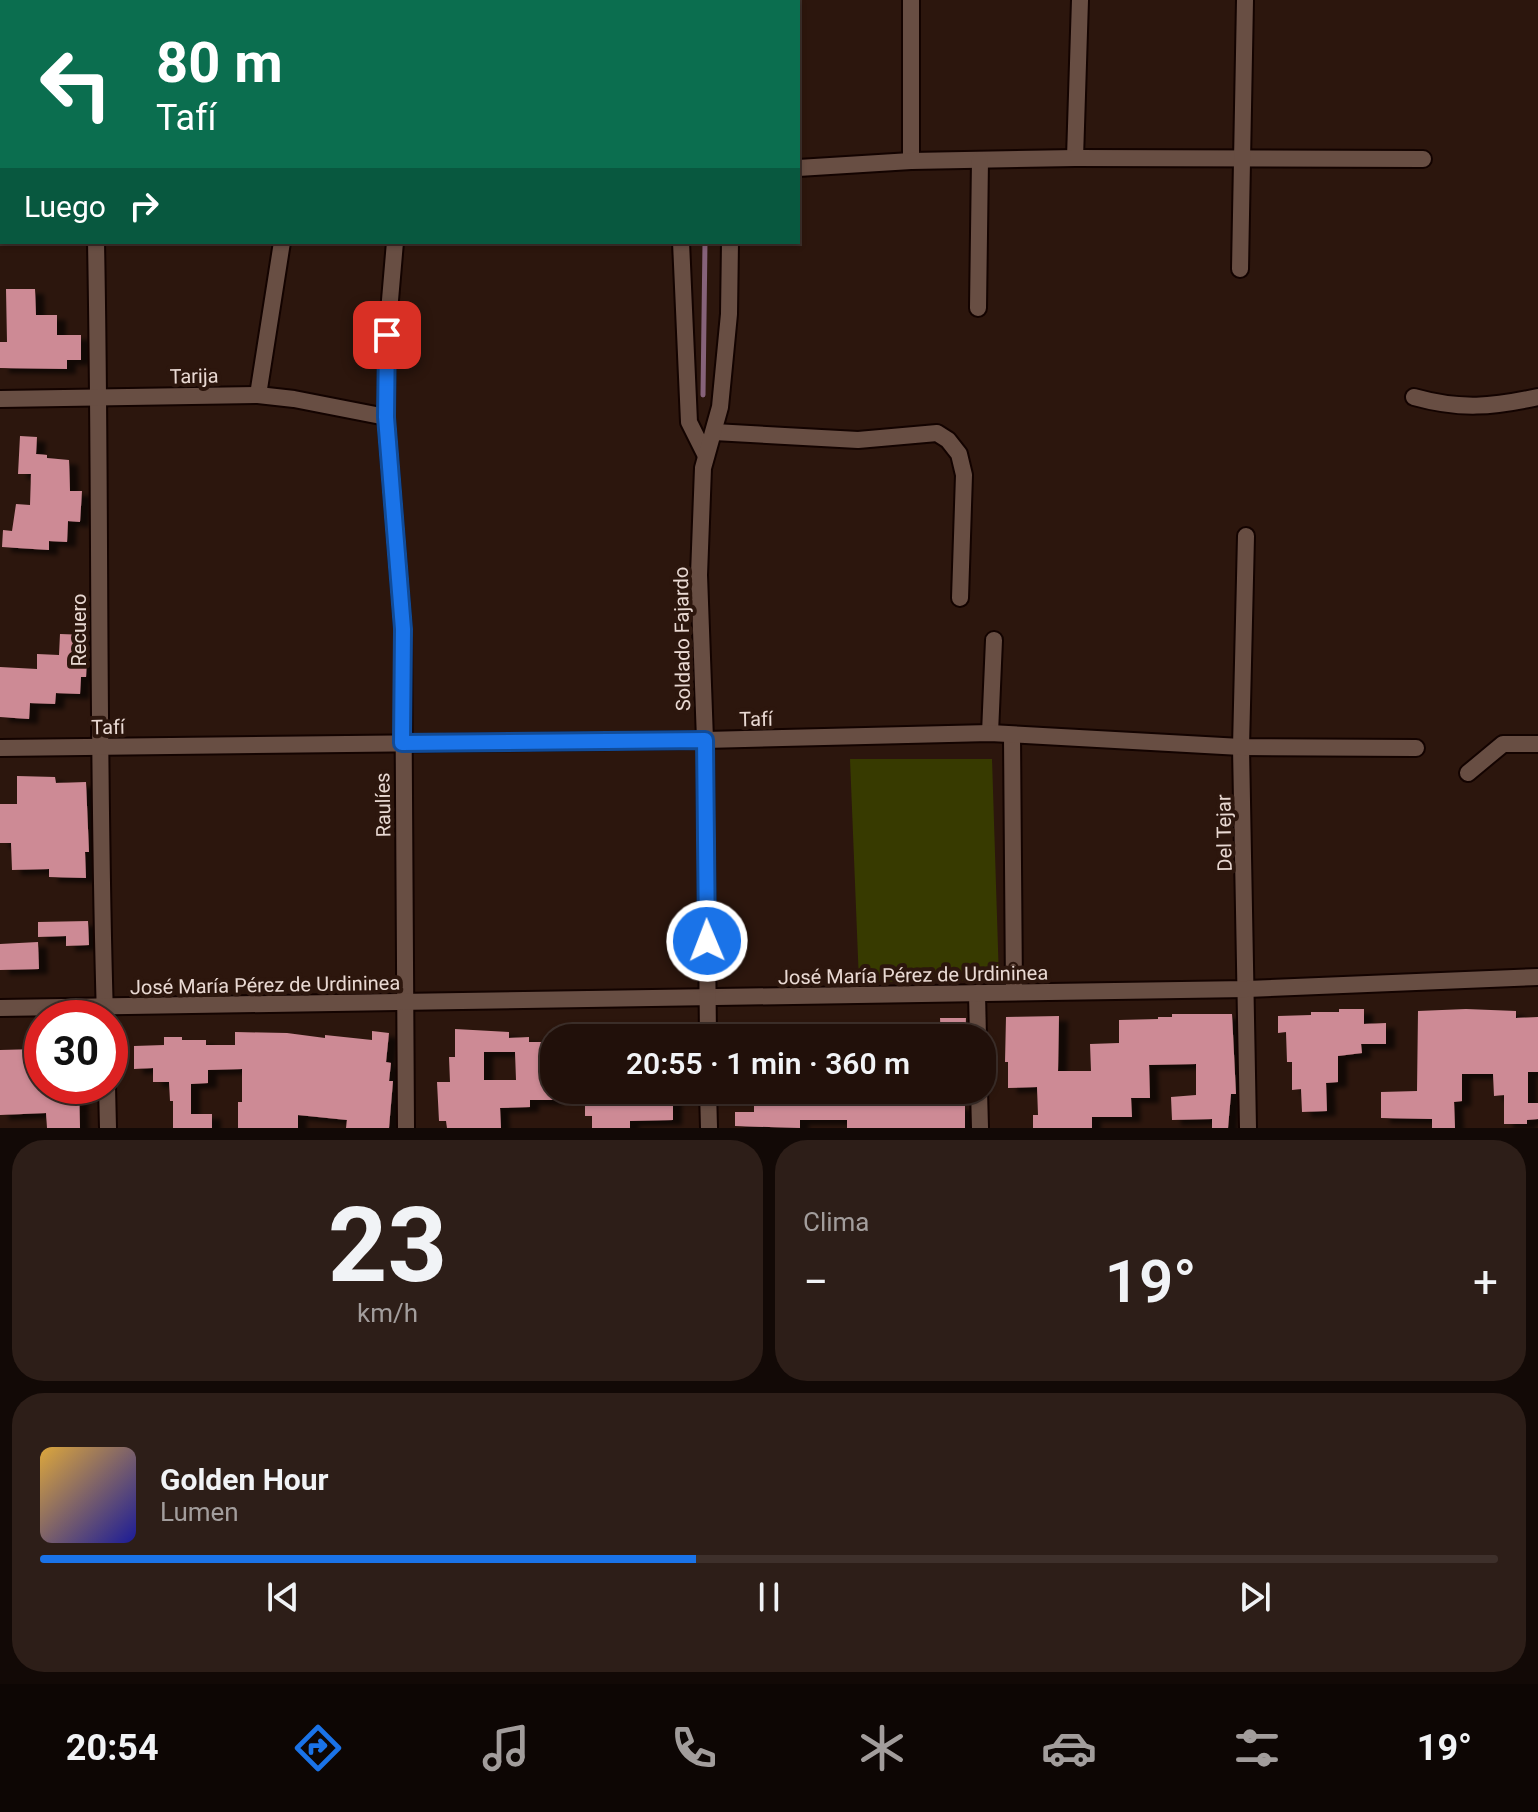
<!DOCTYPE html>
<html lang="es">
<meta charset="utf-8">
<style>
body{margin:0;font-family:Roboto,sans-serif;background:#2d1e18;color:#f1f3f6;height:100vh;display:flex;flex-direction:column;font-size:30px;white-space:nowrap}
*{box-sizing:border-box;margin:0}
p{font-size:26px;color:#a29d9c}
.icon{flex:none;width:44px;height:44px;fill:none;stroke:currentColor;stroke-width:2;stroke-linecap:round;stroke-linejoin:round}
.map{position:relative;height:1128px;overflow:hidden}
.sheet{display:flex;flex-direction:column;gap:12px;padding:12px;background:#120906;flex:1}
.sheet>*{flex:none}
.top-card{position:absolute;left:0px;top:0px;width:800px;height:244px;box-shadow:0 2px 6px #0004,0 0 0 2px #3e302b;background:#0b6e4f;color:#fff;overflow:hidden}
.speed{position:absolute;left:24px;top:1000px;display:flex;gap:16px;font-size:40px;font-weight:700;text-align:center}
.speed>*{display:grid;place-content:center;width:104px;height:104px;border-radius:50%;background:#21100a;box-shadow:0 2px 6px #0004,0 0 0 2px #3e302b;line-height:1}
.speed .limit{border:12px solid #d22;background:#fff;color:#111}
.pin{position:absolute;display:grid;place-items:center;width:68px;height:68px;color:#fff;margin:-34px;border-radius:16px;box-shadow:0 4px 12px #0006}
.me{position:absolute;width:88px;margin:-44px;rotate:359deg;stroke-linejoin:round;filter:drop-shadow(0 0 6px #0008)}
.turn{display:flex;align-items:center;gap:28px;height:168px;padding:0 24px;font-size:36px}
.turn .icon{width:104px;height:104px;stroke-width:2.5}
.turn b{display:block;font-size:56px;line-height:68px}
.then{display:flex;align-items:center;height:76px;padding:0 24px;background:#0003;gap:16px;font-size:30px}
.big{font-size:60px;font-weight:600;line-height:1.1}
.sheet .card{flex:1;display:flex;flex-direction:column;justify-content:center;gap:12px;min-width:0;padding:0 28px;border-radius:32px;background:#2d1e18}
.sheet .dial{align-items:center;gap:0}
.dial b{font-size:104px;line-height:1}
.song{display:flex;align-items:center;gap:24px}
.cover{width:96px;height:96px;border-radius:12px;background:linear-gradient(135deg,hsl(40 70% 55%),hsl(240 70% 35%))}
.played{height:8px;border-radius:4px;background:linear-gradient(90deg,#1a73e8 45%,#3e302b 45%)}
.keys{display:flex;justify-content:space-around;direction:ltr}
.heat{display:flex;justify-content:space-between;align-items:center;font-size:44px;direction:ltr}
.sheet .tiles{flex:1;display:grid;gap:12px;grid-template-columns:1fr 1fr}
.card:last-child{grid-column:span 2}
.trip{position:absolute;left:540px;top:1024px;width:456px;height:80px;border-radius:32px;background:#21100a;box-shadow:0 2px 6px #0004,0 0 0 2px #3e302b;font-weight:600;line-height:80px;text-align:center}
.dock{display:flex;height:128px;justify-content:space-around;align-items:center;background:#0d0604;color:#a29d9c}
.dock .icon{width:56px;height:56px}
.dock .current{color:#1a73e8}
.dock b{font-size:36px;color:#f1f3f6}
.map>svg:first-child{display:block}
</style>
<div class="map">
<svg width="1538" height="1128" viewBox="0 0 1538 1128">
<defs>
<filter id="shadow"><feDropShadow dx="9" dy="5" stdDeviation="2" flood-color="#0009"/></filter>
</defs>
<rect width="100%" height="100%" fill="#2c160d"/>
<path fill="#373a00" d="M850,759h142l7,221 -140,2z"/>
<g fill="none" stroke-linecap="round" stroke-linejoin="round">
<g stroke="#86627a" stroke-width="5">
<path d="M709,2v-2"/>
<path d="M703,395l2,-153"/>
</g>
</g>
<g fill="#cd8a95" fill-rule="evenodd" filter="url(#shadow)">
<path d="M6,289h29l1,26h21v20h24v25h-14v9l-67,-1v-26h7z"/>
<path d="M20,436l17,1 -1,17 11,1v3l22,2 1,31h12l-2,31 -12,-1 -1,21 -18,-1v9l-47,-3 1,-17 9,1 4,-27 14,1 1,-31h-13z"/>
<path d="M60,634l28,1 -2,42h-5l-1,17 -24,-1 -1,11 -25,-1 -1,16 -29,-2v-50l37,2v-15l22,1z"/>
<path d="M17,776l38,1 1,6 30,-1 3,70h-4l1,26 -37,-1v-8l-37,1 -1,-27h-11v-39h17z"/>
<path d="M88,921l1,24 -23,1v-10l-28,1v-15z"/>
<path d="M38,942l1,27 -39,1v-26z"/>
<path d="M1339,1009h25v15l22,-1v21h-25l1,9 -24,3v26l-12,1 1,28 -25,1 -1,-23 -9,1v-28h-5l-1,-30 -8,1v-17l33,-1v-3h28z"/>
<path d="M1466,1009l50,2v7l22,-1v55h-10v31h10v16l-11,1v4h-23v-29l-10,1 -1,-22h-31v27l-8,1 1,26h-23v-9l-51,-1v-26l36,-1 1,-80z"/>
<path d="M1172,1014h60l4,80h-5l-3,34h-16v-9l-40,1 -1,-23 25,-2v-31l-47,1 1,33h-19l1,19h-40v11h-59v-13h5l-1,-28 -29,1v-26h-3l1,-45 53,-1 -1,55h33l-1,-27 29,-1v-23l39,-1v-2h14z"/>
<path d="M940,1018h26l-1,20h-24z"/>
<path d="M455,1029l54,3v6l20,-1v5h18v41h7v17h-24v7l-30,1 1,20h-54l-1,-7h-7l-2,-39h13l-1,-25h6zM484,1052h31l1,28h-32z"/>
<path d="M372,1031l17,2 -3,29 5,1 -2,18h4l-4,47h-43l1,-8 -49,-5v13h-60v-26h4v-33l-34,1v13l-17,1v30h21v14h-39v-27h-3l-1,-19h-16v-14l-19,1v-23l30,-1v-8h18v3h24v5h29v-13l52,1 38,5v-3l47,5z"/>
<path d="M37,1049l2,37h40l1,42h-33l-1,-15 -46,2v-65z"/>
<path d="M594,1090h79v30l-43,1v7h-38v-12h-7v-22h9z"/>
<path d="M754,1090h54l1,12h46v-12h26v11l42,-1 -1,-9h23l1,14h19v23h-118v-8h-47v8l-65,-2v-14h19z"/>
</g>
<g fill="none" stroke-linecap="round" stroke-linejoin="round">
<g stroke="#130300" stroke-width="20">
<g id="minor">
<path d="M729,0v2"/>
<path d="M334,2l1,-2"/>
<path d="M1075,158l5,-158"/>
<path d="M911,161v-161"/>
<path d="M798,168l113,-7 164,-3 348,1"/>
<path d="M96,242c5,258 1,516 9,774"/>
<path d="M395,242l-8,93 -1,82 17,212 3,499"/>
<path d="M681,242l8,180 17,34"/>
<path d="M1240,269l5,-269"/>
<path d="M978,308l2,-148"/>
<path d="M258,395l24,-153"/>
<path d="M1414,397c46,13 79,10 124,0"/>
<path d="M0,399l258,-4 36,4 92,18"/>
<path d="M714,432l144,8 79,-7 11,7 11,14 5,21 -4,123"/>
<path d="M1246,536l-5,211 7,381"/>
<path d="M990,733l4,-93"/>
<path d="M1012,736l2,256"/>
<path d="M0,748l705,-8 285,-7 251,14 175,1"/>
<path d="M1468,773l35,-29h35"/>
<path d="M977,993l1,45"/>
<path d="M0,1008l1247,-19 291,-12"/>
<path d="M708,1038l-3,-298 -6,-165 4,-107 17,-61 9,-93 1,-72"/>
<path d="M107,1086l1,42"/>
<path d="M708,1090l1,38"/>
<path d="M979,1090l1,38"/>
</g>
</g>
<use href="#minor" stroke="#684e43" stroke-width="16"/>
</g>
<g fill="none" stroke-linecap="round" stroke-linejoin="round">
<g stroke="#114b97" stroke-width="20">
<path id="route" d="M387,335l-1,82 17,212 -1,114 303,-3 2,201"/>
</g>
<use href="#route" stroke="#1a73e8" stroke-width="14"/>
</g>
<g text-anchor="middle" stroke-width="8" stroke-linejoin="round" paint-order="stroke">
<g font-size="20" fill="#e9d9d3" stroke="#2c160d">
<text transform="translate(194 376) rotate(-1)" y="7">Tarija</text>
<text transform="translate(79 630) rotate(-90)" y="7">Recuero</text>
<text transform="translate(682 639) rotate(-91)" y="7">Soldado Fajardo</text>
<text transform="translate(756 719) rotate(-1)" y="7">Tafí</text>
<text transform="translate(108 727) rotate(-1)" y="7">Tafí</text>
<text transform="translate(383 805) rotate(-91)" y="7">Raulíes</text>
<text transform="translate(1224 833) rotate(-91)" y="7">Del Tejar</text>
<text transform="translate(913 975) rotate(-1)" y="7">José María Pérez de Urdininea</text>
<text transform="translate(265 985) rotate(-1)" y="7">José María Pérez de Urdininea</text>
</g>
</g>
</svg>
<div class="speed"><div class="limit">30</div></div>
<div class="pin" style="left:387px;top:335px;background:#d93025"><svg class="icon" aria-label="arrive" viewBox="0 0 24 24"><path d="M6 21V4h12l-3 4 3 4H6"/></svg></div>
<svg class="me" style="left:707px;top:941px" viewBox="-20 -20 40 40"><circle r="17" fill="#1a73e8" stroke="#fff" stroke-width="3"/><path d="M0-11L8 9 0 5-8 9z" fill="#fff"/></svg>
<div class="trip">20:55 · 1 min · 360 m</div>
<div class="top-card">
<div class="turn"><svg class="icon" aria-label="left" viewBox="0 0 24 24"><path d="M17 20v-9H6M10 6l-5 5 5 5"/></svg><div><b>80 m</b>Tafí</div></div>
<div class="then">Luego<svg class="icon" aria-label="right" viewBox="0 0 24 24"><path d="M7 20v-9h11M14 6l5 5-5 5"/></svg></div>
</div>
</div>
<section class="sheet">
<div class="tiles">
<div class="card dial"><b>23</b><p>km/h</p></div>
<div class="card"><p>Clima</p>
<div class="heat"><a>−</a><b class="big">19°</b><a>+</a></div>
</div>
<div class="card">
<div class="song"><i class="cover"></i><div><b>Golden Hour</b><p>Lumen</p></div></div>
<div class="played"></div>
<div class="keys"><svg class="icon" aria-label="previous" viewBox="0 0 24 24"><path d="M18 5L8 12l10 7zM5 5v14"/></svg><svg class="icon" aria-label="pause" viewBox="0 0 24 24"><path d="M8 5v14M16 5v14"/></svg><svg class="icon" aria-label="next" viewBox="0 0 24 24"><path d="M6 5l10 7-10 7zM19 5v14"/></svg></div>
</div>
</div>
</section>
<nav class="dock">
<b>20:54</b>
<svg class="icon current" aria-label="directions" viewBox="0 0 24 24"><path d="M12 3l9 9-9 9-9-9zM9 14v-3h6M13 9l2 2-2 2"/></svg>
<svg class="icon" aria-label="music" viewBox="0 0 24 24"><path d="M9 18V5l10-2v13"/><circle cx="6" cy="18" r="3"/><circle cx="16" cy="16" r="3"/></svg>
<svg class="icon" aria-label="phone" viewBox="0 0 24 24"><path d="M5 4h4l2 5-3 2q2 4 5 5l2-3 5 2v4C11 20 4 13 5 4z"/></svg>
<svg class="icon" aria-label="climate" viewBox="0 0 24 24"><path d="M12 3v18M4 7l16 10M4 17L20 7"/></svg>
<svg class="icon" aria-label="car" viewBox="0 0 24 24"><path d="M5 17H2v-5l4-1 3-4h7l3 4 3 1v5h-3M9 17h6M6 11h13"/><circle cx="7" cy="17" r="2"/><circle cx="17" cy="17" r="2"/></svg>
<svg class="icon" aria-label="filters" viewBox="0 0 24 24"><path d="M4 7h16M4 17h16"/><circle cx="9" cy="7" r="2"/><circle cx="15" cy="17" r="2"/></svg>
<b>19°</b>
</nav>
